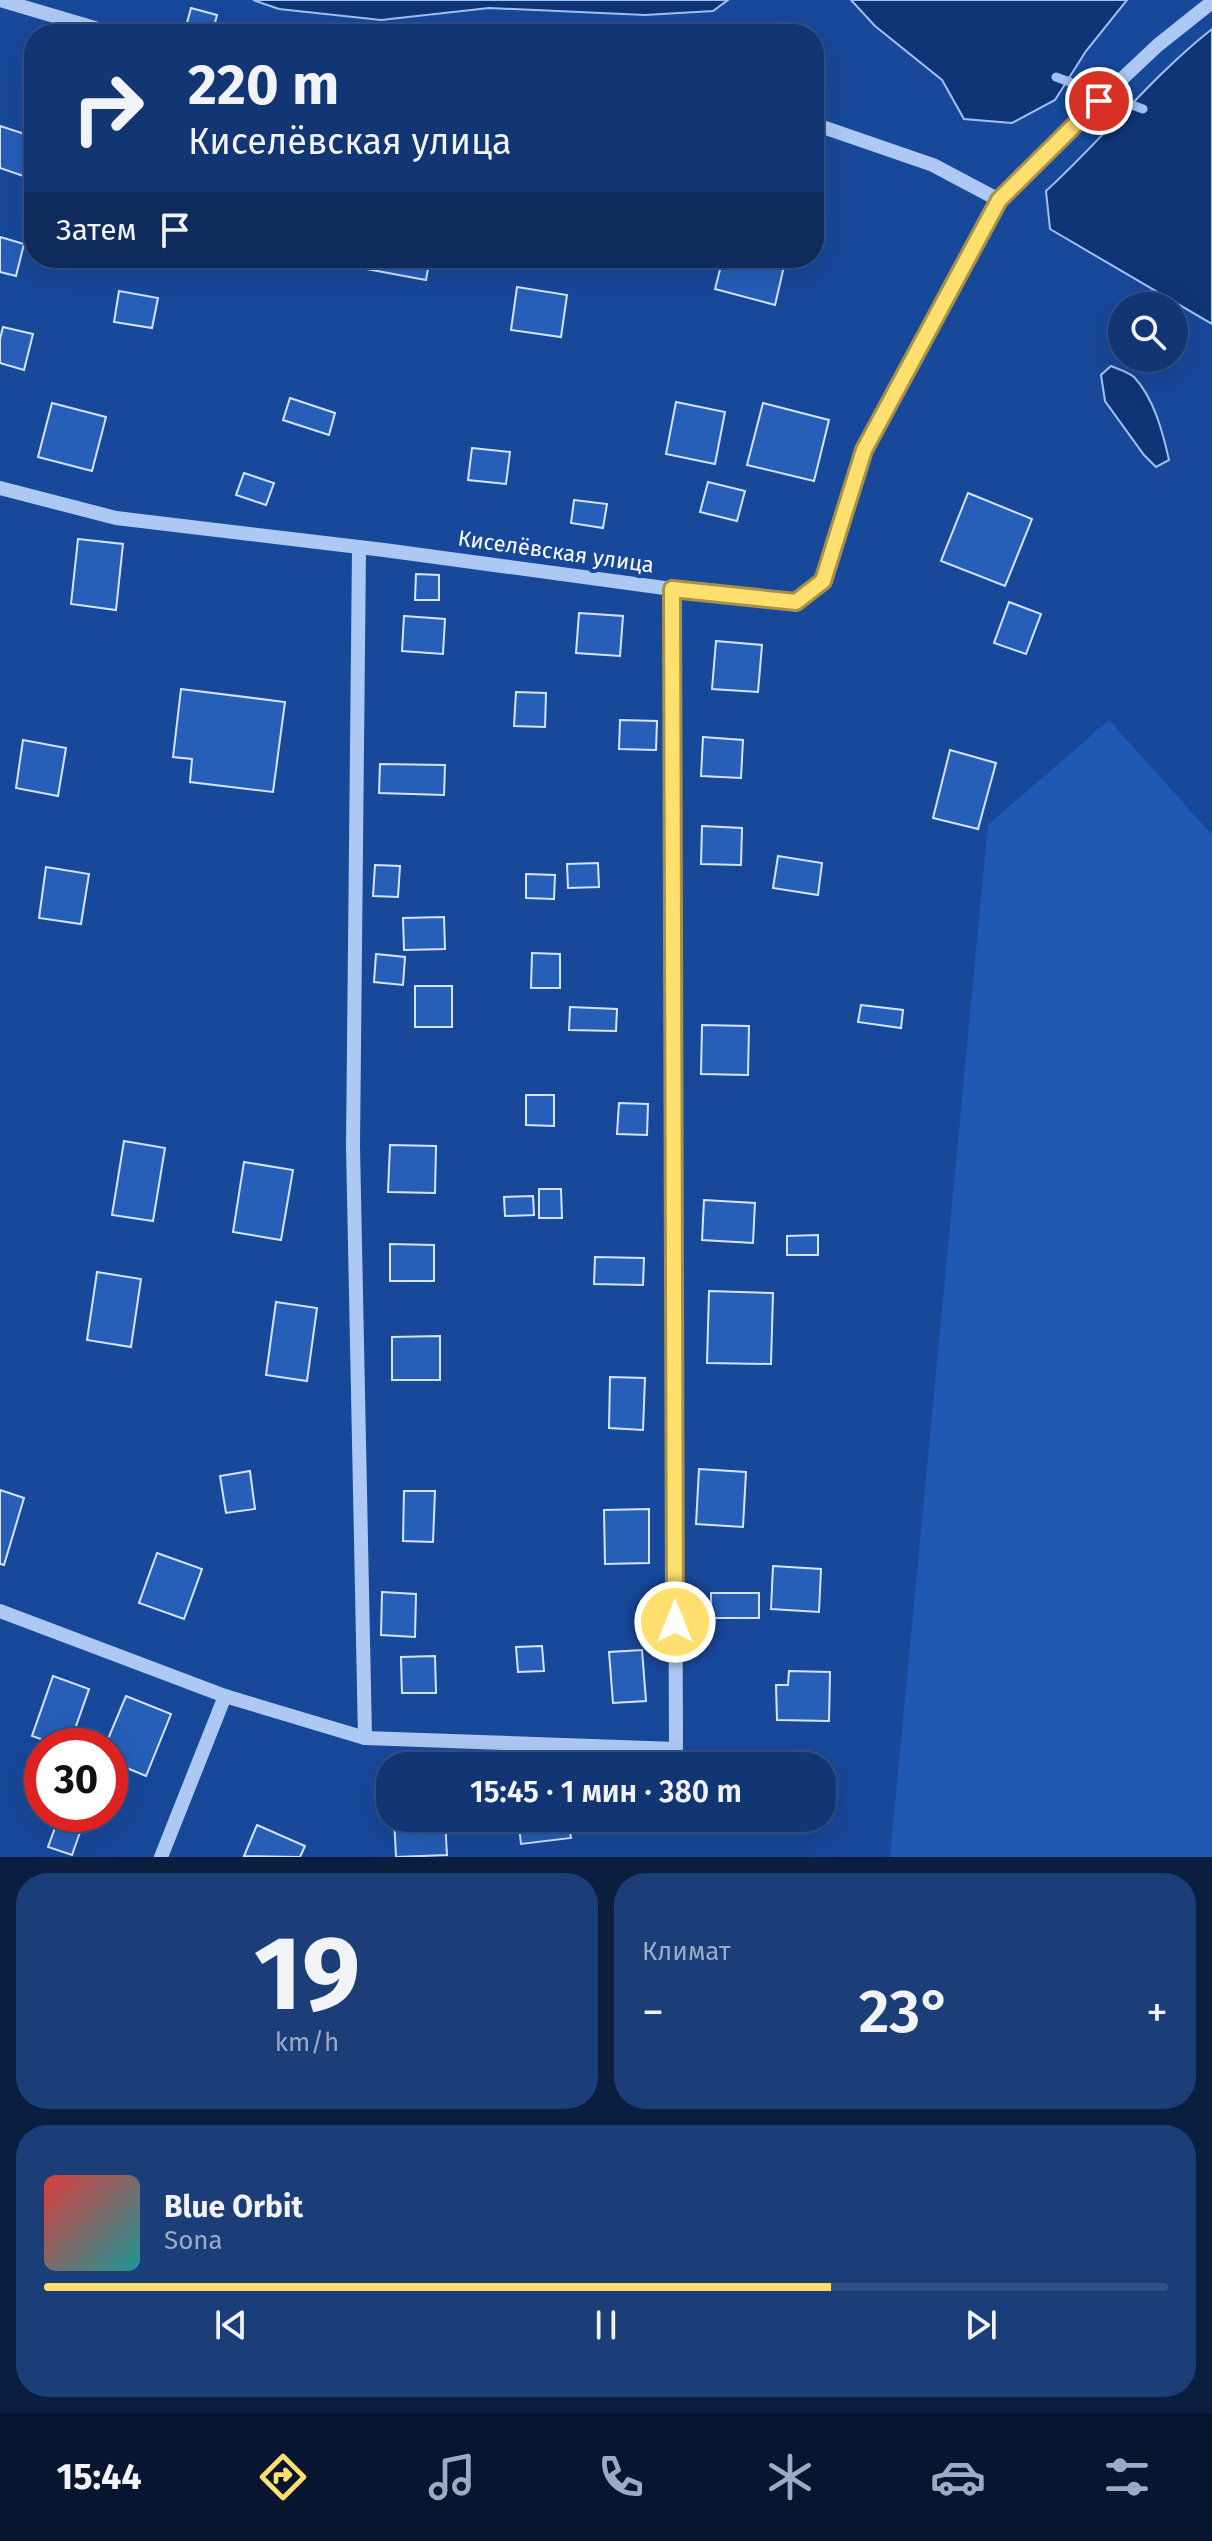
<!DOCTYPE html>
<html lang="ru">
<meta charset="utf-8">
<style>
body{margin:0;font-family:"Fira Sans",sans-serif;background:#1b3e79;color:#f1f3f6;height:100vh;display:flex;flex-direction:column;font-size:30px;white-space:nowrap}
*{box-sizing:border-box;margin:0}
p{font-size:26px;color:#9cabc5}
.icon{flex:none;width:44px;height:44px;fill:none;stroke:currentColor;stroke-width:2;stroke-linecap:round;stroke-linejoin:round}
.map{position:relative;height:1857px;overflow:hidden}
.details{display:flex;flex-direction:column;gap:16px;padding:16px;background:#0a1e40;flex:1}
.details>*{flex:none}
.top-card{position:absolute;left:24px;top:24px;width:800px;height:244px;border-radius:32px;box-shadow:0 8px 32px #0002,0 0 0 2px #315086;background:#123674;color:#f1f3f6;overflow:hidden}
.tools{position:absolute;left:1108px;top:292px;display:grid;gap:16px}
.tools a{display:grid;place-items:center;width:80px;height:80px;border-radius:50%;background:#123674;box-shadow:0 8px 32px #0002,0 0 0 2px #315086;font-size:40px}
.speed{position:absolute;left:24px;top:1728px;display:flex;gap:16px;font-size:40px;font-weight:700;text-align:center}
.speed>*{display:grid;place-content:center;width:104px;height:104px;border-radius:50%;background:#123674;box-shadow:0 8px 32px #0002,0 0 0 2px #315086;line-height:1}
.speed .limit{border:12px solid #d22;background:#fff;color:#111}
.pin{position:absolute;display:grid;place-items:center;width:68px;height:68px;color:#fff;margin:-34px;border:4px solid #fff;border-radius:50%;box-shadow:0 2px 8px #0007}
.me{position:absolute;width:88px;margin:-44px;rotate:0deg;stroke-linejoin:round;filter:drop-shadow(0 0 6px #0008)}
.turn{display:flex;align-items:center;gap:28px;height:168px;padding:0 32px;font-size:36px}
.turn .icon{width:104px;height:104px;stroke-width:2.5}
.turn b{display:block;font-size:56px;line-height:68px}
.then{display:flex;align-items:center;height:76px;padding:0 32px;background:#0003;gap:16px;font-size:30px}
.big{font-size:60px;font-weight:600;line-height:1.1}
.details .card{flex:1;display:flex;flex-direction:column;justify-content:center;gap:12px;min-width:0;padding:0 28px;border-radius:32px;background:#1b3e79}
.details .dial{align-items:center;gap:0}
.dial b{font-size:104px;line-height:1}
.song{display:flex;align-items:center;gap:24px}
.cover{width:96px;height:96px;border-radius:12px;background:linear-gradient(135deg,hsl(0 70% 55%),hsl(180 70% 35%))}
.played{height:8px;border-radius:4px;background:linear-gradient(90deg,#ffdf6e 70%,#315086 70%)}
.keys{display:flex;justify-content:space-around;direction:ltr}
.heat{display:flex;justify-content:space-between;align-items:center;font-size:44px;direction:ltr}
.details .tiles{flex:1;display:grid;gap:16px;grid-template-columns:1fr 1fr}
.card:last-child{grid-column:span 2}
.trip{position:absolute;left:376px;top:1752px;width:460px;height:80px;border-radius:32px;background:#123674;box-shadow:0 8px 32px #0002,0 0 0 2px #315086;font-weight:600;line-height:80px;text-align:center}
.menu{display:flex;height:128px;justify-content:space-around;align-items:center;background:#07162e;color:#9cabc5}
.menu .icon{width:56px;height:56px}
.menu .selected{color:#ffdf6e}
.menu b{font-size:36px;color:#f1f3f6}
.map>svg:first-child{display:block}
</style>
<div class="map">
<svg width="1212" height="1857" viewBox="0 0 1212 1857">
<rect width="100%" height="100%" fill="#18489a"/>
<path fill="#2059b3" d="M1109,720l103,115v1022h-322l98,-1032z"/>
<g fill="#0f3577" stroke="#a0c1f4" stroke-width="2">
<path d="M253,0h475l-15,11 -68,4 -156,-7 -108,12 -102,-11z"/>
<path d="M851,0h276l-41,51 -31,49 -43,23 -48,-4 -22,-39 -67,-54z"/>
<path d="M1212,29v295l-162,-95 -4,-38c57,-52 105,-114 166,-162z"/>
<path d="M1111,366c7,3 17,6 23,11 20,21 29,56 35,83l-13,7 -12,-12 -39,-54 -4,-26z"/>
</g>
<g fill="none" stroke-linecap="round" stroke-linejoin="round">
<path stroke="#a0c1f4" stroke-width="9" d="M1056,77l87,32"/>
</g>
<g fill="#265eb8" stroke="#d5e4fc" stroke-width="2">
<path d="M191,8l26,7 -5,19h-28z"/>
<path d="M0,126l34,11v24l-5,17 -29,-10z"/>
<path d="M0,237l24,7 -8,32 -16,-4z"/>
<path d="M335,258h95l-4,22 -92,-17z"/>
<path d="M723,258h48l14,4 -10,43 -60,-16z"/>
<path d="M517,287l50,8 -6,42 -50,-7z"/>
<path d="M119,291l39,7 -6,30 -38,-6z"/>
<path d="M3,327l30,7 -9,36 -24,-7v-24z"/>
<path d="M290,398l45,15 -6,22 -46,-15z"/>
<path d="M676,402l49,10 -10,52 -49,-10z"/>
<path d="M52,403l54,14 -14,54 -54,-14z"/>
<path d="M763,403l66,17 -15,61 -67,-16z"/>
<path d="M472,448l38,4 -4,32 -38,-4z"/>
<path d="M244,473l30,10 -8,22 -30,-10z"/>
<path d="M708,482l37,9 -8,30 -37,-9z"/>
<path d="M968,493l64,26 -27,67 -64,-25z"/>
<path d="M574,500l33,4 -4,24 -32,-5z"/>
<path d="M78,539l45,5 -7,66 -45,-6z"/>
<path d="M416,574l23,1v25h-24z"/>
<path d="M1009,602l32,12 -15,40 -32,-11z"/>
<path d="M579,613l44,3 -3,40 -44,-3z"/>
<path d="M404,616l41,3 -2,35 -41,-3z"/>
<path d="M716,641l46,4 -4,47 -46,-3z"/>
<path d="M181,689l104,13 -12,90 -83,-10 2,-23 -19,-2z"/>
<path d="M516,692l30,1 -1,34 -31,-1z"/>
<path d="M620,720l37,1 -1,29 -37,-1z"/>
<path d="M703,737l40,3 -2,38 -40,-2z"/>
<path d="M23,740l43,8 -8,48 -42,-8z"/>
<path d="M950,750l46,13 -18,66 -45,-11z"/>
<path d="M380,764l65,1 -1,30 -65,-2z"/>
<path d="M702,826l40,2 -1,37 -40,-1z"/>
<path d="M778,856l44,7 -4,32 -45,-7z"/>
<path d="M598,863l1,24 -31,1 -1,-24z"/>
<path d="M375,865l25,1 -2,31 -25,-1z"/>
<path d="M46,867l43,7 -8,50 -42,-6z"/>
<path d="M526,874l29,1 -1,24 -28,-1z"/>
<path d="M444,917l1,32 -41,1 -1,-32z"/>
<path d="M532,953l28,1v34h-29z"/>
<path d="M376,954l29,3 -2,28 -29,-3z"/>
<rect x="415" y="986" width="37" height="41"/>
<path d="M861,1005l42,5 -2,18 -43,-6z"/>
<path d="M570,1007l47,2 -1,22 -47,-1z"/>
<path d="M702,1025l47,1 -1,49 -47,-1z"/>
<path d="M526,1095h28v31l-28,-1z"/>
<path d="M619,1103l29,1 -1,31 -30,-1z"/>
<path d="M124,1141l41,7 -12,73 -41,-6z"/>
<path d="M390,1145l46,1 -1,47 -47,-1z"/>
<path d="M244,1162l49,8 -12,70 -48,-8z"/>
<path d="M539,1189h22l1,29h-23z"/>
<path d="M533,1196l1,19 -29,1 -1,-19z"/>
<path d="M704,1200l51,3 -2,40 -51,-3z"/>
<path d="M818,1235v20h-31v-19z"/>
<path d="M390,1244l44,1v36h-44z"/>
<path d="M595,1257l49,1 -1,27 -49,-1z"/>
<path d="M97,1272l44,7 -10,68 -44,-7z"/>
<path d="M709,1291l64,2 -2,71 -64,-1z"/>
<path d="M276,1302l41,6 -10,73 -41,-6z"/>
<path d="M440,1336v44h-48v-43z"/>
<path d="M610,1377l35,1 -2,52 -34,-2z"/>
<path d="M699,1469l47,3 -3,55 -47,-3z"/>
<path d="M250,1471l5,38 -29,4 -6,-37z"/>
<path d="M0,1490l24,8 -20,67 -4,-1z"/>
<path d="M404,1491h31l-2,51 -30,-1z"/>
<path d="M649,1509v54l-44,1 -1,-54z"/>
<path d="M157,1553l45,16 -18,50 -45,-16z"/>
<path d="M773,1566l48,3 -2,43 -48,-3z"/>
<path d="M382,1592l34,2 -1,43 -34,-2z"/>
<rect x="711" y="1593" width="48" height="25"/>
<path d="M542,1646l2,25 -26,1 -2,-25z"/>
<path d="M642,1650l4,51 -33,2 -4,-51z"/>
<path d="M435,1656l1,37h-34l-1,-36z"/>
<path d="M789,1671l41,1 -1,49 -52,-1 -1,-35h12z"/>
<path d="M53,1676l36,13 -20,57h-8l-29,-10z"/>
<path d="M126,1696l45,18 -25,62 -36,-15v-15h-5z"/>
<rect x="696" y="1760" width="41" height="6"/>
<path d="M60,1814h13l12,4 -13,37 -24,-8z"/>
<path d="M394,1818h51l2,37 -51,2z"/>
<path d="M518,1818h50l3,20 -50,6z"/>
<path d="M257,1825l48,21 -5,11 -56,-1z"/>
</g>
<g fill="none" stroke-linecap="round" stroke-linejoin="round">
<g stroke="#adc8f2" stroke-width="14">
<path d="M0,0l115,34"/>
<path d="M814,124l119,41 66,35"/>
<path d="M0,488l116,30 268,32 288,39 124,13 27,-21 41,-131 135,-250 60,-62 99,-93 54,-43"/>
<path d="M359,548l-6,598 12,592"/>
<path d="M0,1611l225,85 140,42 311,11 -4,-1160"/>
<path d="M161,1857l64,-161"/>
</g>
</g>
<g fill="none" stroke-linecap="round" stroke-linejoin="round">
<g stroke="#a69148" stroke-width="20">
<path id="route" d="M675,1622l-3,-1033 124,13 27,-21 41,-131 135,-250 100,-99"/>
</g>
<use href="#route" stroke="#ffdf6e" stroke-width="14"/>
</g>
<g text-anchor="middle" stroke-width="8" stroke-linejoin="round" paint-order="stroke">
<g font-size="22" fill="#fff" stroke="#18489a">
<text transform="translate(556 551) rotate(8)" y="8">Киселёвская улица</text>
</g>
</g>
</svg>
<div class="tools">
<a><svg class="icon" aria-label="search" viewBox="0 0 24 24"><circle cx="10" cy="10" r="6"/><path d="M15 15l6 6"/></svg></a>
</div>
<div class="speed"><div class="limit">30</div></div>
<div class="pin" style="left:1099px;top:101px;background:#d93025"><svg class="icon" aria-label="arrive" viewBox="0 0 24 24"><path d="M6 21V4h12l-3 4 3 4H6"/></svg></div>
<svg class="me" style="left:675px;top:1622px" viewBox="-20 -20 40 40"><circle r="17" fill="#ffdf6e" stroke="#fff" stroke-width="3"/><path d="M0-11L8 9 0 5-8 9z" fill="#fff"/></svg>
<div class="trip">15:45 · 1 мин · 380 m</div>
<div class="top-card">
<div class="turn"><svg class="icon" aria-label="right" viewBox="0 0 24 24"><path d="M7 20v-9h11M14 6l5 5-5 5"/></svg><div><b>220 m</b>Киселёвская улица</div></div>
<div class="then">Затем<svg class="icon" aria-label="arrive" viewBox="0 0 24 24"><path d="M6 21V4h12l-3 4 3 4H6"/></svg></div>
</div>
</div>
<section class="details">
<div class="tiles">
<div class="card dial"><b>19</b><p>km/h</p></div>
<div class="card"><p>Климат</p>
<div class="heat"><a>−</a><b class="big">23°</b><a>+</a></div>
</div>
<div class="card">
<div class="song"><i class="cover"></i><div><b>Blue Orbit</b><p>Sona</p></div></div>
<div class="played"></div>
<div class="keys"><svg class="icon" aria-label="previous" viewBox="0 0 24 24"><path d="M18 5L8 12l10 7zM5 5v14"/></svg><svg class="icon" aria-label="pause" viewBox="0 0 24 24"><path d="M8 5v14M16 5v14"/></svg><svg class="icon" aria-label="next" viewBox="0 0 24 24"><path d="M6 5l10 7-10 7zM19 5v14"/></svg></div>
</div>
</div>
</section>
<nav class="menu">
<b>15:44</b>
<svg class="icon selected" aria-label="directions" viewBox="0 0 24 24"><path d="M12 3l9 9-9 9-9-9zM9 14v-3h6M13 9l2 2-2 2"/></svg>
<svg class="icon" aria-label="music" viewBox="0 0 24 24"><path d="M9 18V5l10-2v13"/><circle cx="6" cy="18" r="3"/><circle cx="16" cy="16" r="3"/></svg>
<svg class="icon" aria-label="phone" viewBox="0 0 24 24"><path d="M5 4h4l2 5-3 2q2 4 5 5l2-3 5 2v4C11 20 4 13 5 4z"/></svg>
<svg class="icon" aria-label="climate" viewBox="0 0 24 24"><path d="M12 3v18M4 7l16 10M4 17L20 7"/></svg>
<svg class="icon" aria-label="car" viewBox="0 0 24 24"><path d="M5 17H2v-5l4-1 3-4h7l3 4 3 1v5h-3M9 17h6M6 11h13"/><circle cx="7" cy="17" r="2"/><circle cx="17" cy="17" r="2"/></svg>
<svg class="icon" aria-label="filters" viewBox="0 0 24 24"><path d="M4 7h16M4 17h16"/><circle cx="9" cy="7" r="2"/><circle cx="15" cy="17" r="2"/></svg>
</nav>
